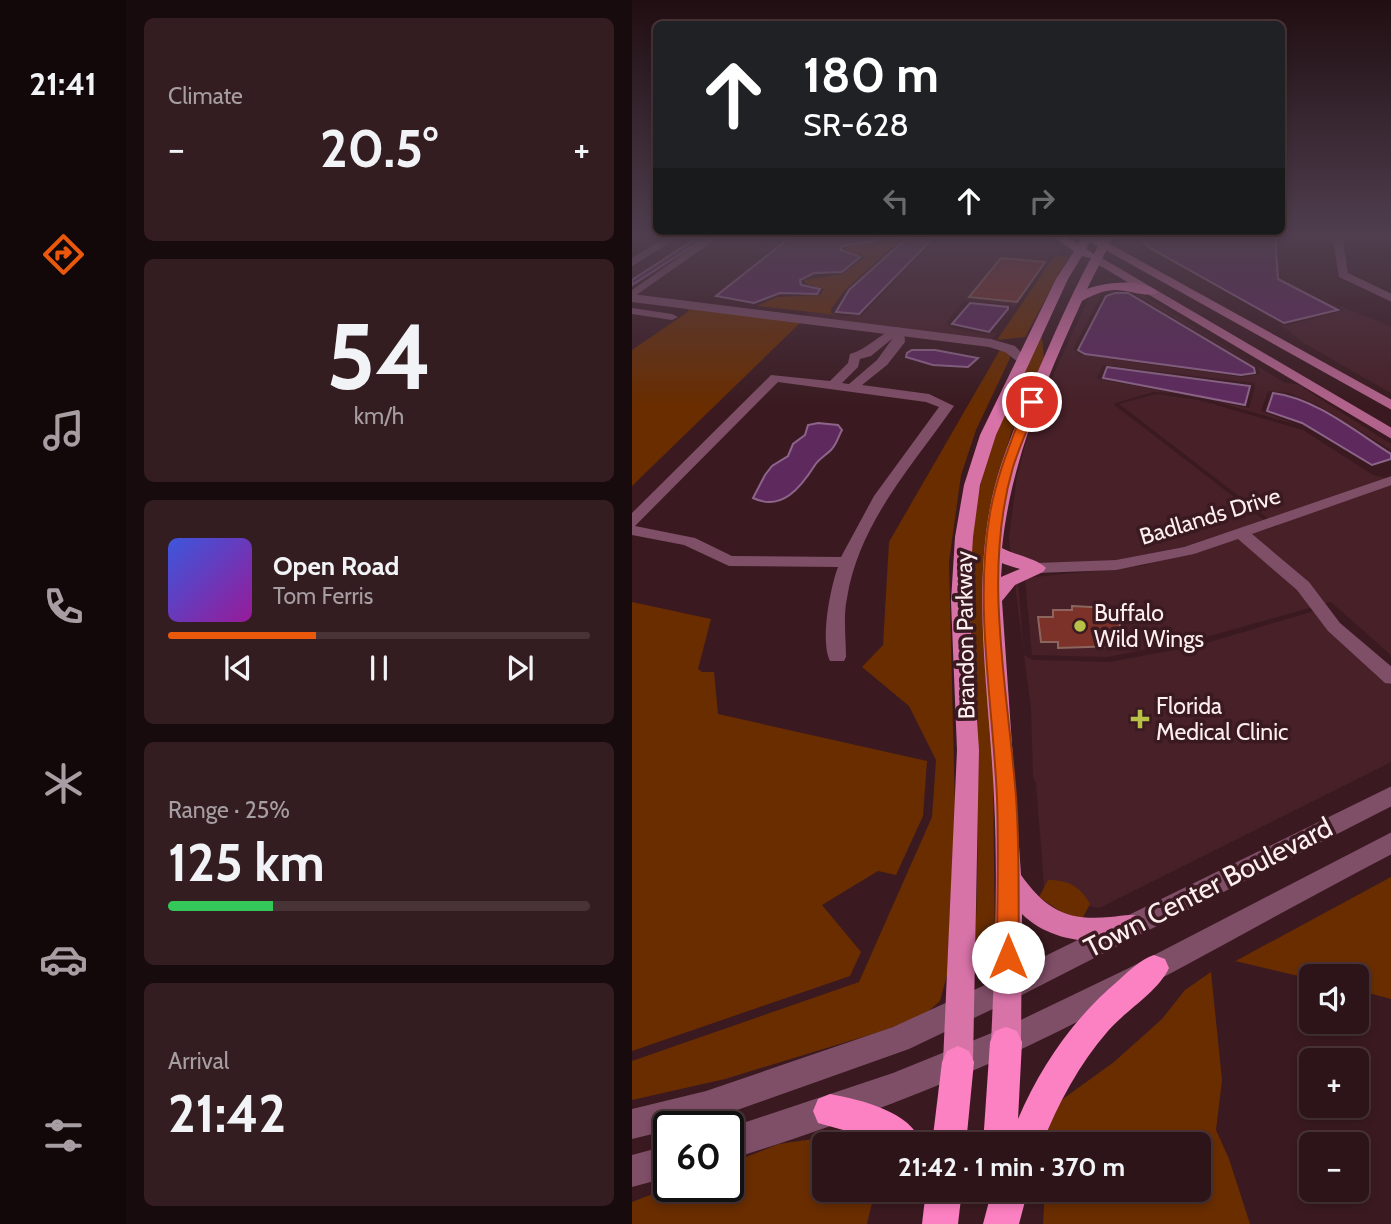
<!DOCTYPE html>
<meta charset="utf-8">
<style>
body{margin:0;font-family:Cabin,sans-serif;background:#341d21;color:#f1f3f6;height:100vh;display:flex;flex-direction:column;font-size:26px;white-space:nowrap}
*{box-sizing:border-box;margin:0}
p{font-size:23px;color:#a69ea2}
.icon{flex:none;width:38px;height:38px;fill:none;stroke:currentColor;stroke-width:2;stroke-linecap:round;stroke-linejoin:round}
.map{position:relative;flex:1;overflow:hidden}
.drawer{display:flex;flex-direction:column;gap:18px;padding:18px;background:#180b0d;width:506px}
.drawer>*{flex:none}
.hud{position:absolute;left:21px;top:21px;width:632px;height:214px;border-radius:10px;box-shadow:0 4px 10px #0003,0 0 0 2px #483337;background:#202124;color:#fff;overflow:hidden}
.fabs{position:absolute;left:667px;top:964px;display:grid;gap:14px}
.fabs a{display:grid;place-items:center;width:70px;height:70px;border-radius:10px;background:#2c1418;box-shadow:0 4px 10px #0003,0 0 0 2px #483337;font-size:35px}
.speed{position:absolute;left:21px;top:1111px;display:flex;gap:14px;font-size:35px;font-weight:700;text-align:center}
.speed>*{display:grid;place-content:center;width:91px;height:91px;border-radius:50%;background:#2c1418;box-shadow:0 4px 10px #0003,0 0 0 2px #483337;line-height:1}
.speed .limit{border:4px solid #111;border-radius:10px;background:#fff;color:#111}
.pin{position:absolute;display:grid;place-items:center;width:60px;height:60px;color:#fff;margin:-30px;border:4px solid #fff;border-radius:50%;box-shadow:0 2px 7px #0007}
.me{position:absolute;width:77px;margin:-38px;rotate:0deg;stroke-linejoin:round;filter:drop-shadow(0 0 5px #0008)}
.turn{display:flex;align-items:center;gap:24px;height:147px;padding:0 35px;font-size:32px}
.turn .icon{width:91px;height:91px;stroke-width:2.5}
.turn b{display:block;font-size:49px;line-height:60px}
.lanes{display:flex;align-items:center;height:66px;padding:0 35px;background:#0003;justify-content:center;gap:35px;direction:ltr}
.lanes .off{opacity:.35}
.big{font-size:52px;font-weight:700;line-height:1.1}
.drawer .widget{flex:1;display:flex;flex-direction:column;justify-content:center;gap:10px;min-width:0;padding:0 24px;border-radius:10px;background:#341d21}
.drawer .dial{align-items:center;gap:0}
.dial b{font-size:91px;line-height:1}
.song{display:flex;align-items:center;gap:21px}
.cover{width:84px;height:84px;border-radius:10px;background:linear-gradient(135deg,hsl(230 70% 55%),hsl(300 70% 35%))}
.played{height:7px;border-radius:4px;background:linear-gradient(90deg,#ea580c 35%,#483337 35%)}
.keys{display:flex;justify-content:space-around;direction:ltr}
.heat{display:flex;justify-content:space-between;align-items:center;font-size:38px;direction:ltr}
.charge{height:10px;border-radius:5px;background:linear-gradient(90deg,#34c759 25%,#483337 0)}
.trip{position:absolute;left:180px;top:1132px;width:399px;height:70px;border-radius:10px;background:#2c1418;box-shadow:0 4px 10px #0003,0 0 0 2px #483337;font-weight:700;line-height:70px;text-align:center}
main{display:flex;flex:1;min-height:0}
.tabs{display:flex;flex-direction:column;width:126px;justify-content:space-around;align-items:center;background:#12080a;color:#a69ea2}
.tabs .icon{width:49px;height:49px}
.tabs .on{color:#ea580c}
.tabs b{font-size:32px;color:#f1f3f6}
.map>svg:first-child{display:block}
</style>
<main>
<nav class="tabs">
<b>21:41</b>
<svg class="icon on" aria-label="directions" viewBox="0 0 24 24"><path d="M12 3l9 9-9 9-9-9zM9 14v-3h6M13 9l2 2-2 2"/></svg>
<svg class="icon" aria-label="music" viewBox="0 0 24 24"><path d="M9 18V5l10-2v13"/><circle cx="6" cy="18" r="3"/><circle cx="16" cy="16" r="3"/></svg>
<svg class="icon" aria-label="phone" viewBox="0 0 24 24"><path d="M5 4h4l2 5-3 2q2 4 5 5l2-3 5 2v4C11 20 4 13 5 4z"/></svg>
<svg class="icon" aria-label="climate" viewBox="0 0 24 24"><path d="M12 3v18M4 7l16 10M4 17L20 7"/></svg>
<svg class="icon" aria-label="car" viewBox="0 0 24 24"><path d="M5 17H2v-5l4-1 3-4h7l3 4 3 1v5h-3M9 17h6M6 11h13"/><circle cx="7" cy="17" r="2"/><circle cx="17" cy="17" r="2"/></svg>
<svg class="icon" aria-label="filters" viewBox="0 0 24 24"><path d="M4 7h16M4 17h16"/><circle cx="9" cy="7" r="2"/><circle cx="15" cy="17" r="2"/></svg>
</nav>
<section class="drawer">
<div class="widget"><p>Climate</p>
<div class="heat"><a>−</a><b class="big">20.5°</b><a>+</a></div>
</div>
<div class="widget dial"><b>54</b><p>km/h</p></div>
<div class="widget">
<div class="song"><i class="cover"></i><div><b>Open Road</b><p>Tom Ferris</p></div></div>
<div class="played"></div>
<div class="keys"><svg class="icon" aria-label="previous" viewBox="0 0 24 24"><path d="M18 5L8 12l10 7zM5 5v14"/></svg><svg class="icon" aria-label="pause" viewBox="0 0 24 24"><path d="M8 5v14M16 5v14"/></svg><svg class="icon" aria-label="next" viewBox="0 0 24 24"><path d="M6 5l10 7-10 7zM19 5v14"/></svg></div>
</div>
<div class="widget"><p>Range · 25%</p><b class="big">125 km</b><div class="charge"></div></div>
<div class="widget"><p>Arrival</p><b class="big">21:42</b></div>
</section>
<div class="map">
<svg width="760" height="1224" viewBox="0 0 760 1224">
<rect width="100%" height="100%" fill="#3a1a20"/>
<g fill="#472028" fill-rule="evenodd">
<path d="M308,235h100l22,13 -4,6 -7,1 -37,53 -4,-3 -43,-4 -6,3 -14,18v3l6,3 31,6 13,-1 -5,6 -187,-22 4,-6 37,5 17,-2z"/>
<path d="M491,288l11,2 151,93 12,1 94,60v6l-74,-45 -28,-12 -21,-2 -7,20 40,15 -91,-26 39,8 6,-21 -2,-4 -150,-18 -6,12 2,2 74,14 -20,-1 -40,12 151,116 -81,27 -65,13 -77,4 -30,-9 -2,-18 8,-61 10,-38 32,-76 31,-66zM480,292h20l126,75 2,7 -18,3 -161,-22 -8,-6 28,-54z"/>
<path d="M707,306l52,20v67l-87,-50 -24,-19 8,1 55,-14z"/>
<path d="M524,394l43,6 104,30 70,45 18,4v176l-60,-53 -136,38 -88,17 -75,-2 -7,-77 117,-12 136,-40 -159,-122z"/>
<path d="M386,582l6,73 9,5 77,2 90,-17 114,-34 26,31 51,44v76l-292,146 -54,-11 -9,-114 -3,-6 -2,-70 -6,-44 -10,-79z"/>
</g>
<g fill="#692d00">
<path d="M258,235h15l-60,55 -14,19v4l6,2 -80,-9 20,-9 43,-2 4,-6 -18,-5 -2,-4 39,-6 22,-17 -20,-7 1,-3c14,-6 32,0 44,-12z"/>
<path d="M423,255l13,2 -43,80 -28,3z"/>
<path d="M55,309l115,12 -170,165v-136l57,-39z"/>
<path d="M407,337h3l2,22 -33,74 -21,76 5,441 -4,7 -13,-1 -3,-7c2,-57 4,-114 2,-171 -2,-94 -18,-189 1,-282 11,-56 38,-107 61,-159z"/>
<path d="M369,348l9,6v4l-34,72 -15,45 -12,87 6,247 -8,166 -7,26 -17,15 -44,16 -154,47 -93,21v-39l227,-79 73,-165 4,-57 -27,-54 -47,-39 21,-22 6,-103z"/>
<path d="M0,602l79,17 -13,50 4,3h12l4,42 209,47 -4,55 -27,59 -18,-4 -56,34 39,47 -11,24 -218,75z"/>
<path d="M759,877v122l-34,-9 -1,-14h-45v3l-76,-18 -5,3z"/>
<path d="M416,880c20,0 32,6 42,24l-8,15 -21,-7 -22,-15z"/>
<path d="M579,972l11,108 -6,50 13,29 21,65h-207l2,-34h154v-46h-152v-17l13,-26 54,-39 48,-43 23,-29z"/>
<path d="M208,1135l19,9h-35v46h51l-8,34h-235v-22l39,-15 57,-1v-22l51,-20z"/>
</g>
<g fill="#5e2a5e" stroke="#8e658a" stroke-width="2">
<path d="M69,235h9l-78,50v-5z"/>
<path d="M161,235h92c-11,10 -29,6 -44,12v3l19,7 -18,15 -28,1 -14,7 1,5 19,4 -3,5 -37,-1 -26,10 -38,-7z"/>
<path d="M278,235h26l-77,79 -23,-2 13,-22z"/>
<path d="M506,235h137l3,44 60,31 -54,13 -134,-75z"/>
<path d="M483,293h13l126,75 1,5 -14,2 -156,-21 -7,-4 28,-54z"/>
<path d="M338,303l38,4v2l-19,23 -37,-8z"/>
<path d="M280,350h23l43,8 -10,9 -35,-2 -27,-8 1,-4z"/>
<path d="M475,367l143,19 -5,19 -142,-27z"/>
<path d="M641,393c42,5 83,39 118,61v5l-19,6 -70,-42 -35,-12z"/>
<path d="M186,423l20,2 4,5c-4,7 -5,14 -11,20 -5,5 -12,9 -16,15 -14,22 -33,47 -62,33l12,-23 7,-9 16,-10 5,-12 12,-9 3,-10z"/>
</g>
<g fill="#7c3228" stroke="#8b655e" stroke-width="2">
<path d="M369,258l44,4 -28,40 -48,-5z"/>
<path d="M440,606l38,2 2,9h6l4,18h-6l2,11 -60,2v-6h-17l-3,-25h15v-7h19z"/>
</g>
<g fill="none" stroke-linecap="round" stroke-linejoin="round">
<g fill="#7f4e67" fill-rule="evenodd">
<path d="M79,235h11l-90,63v-8z"/>
<path d="M700,235h10l6,38 44,21v8l-53,-25z"/>
<path d="M0,308l40,6 6,3 -6,3 -40,-6z"/>
<path d="M266,327l6,4 1,11 -18,23 -25,20 67,9 25,12c-42,60 -95,117 -107,192 -4,19 -1,39 -1,59l-2,4h-14c-10,-19 0,-73 8,-94l-109,-1 -45,-21 -52,-10v-22l139,-138 59,6 18,-18 2,-9c18,-5 29,-20 48,-27zM261,338l-16,22 -28,24 -7,-1 16,-16 2,-8 11,-3zM146,382l148,20 13,5 -65,89 -33,61 -109,-1 -37,-18 -60,-12z"/>
<path d="M760,476v9l-140,49 57,48 31,41 52,44v17l-7,-1 -57,-52 -31,-41 -59,-51 -44,15 -78,16 -79,3 -8,-5 8,-5 79,-3 68,-13z"/>
</g>
<g fill="#7f4e67" fill-rule="evenodd">
<path d="M38,235h12l-50,31v-8z"/>
<path d="M0,294l359,45 24,7 14,15 -7,4 -17,-13 -16,-5 -357,-45z"/>
<path d="M760,786v20l-374,191 -109,52 -203,72 -24,6h-13v3l-37,9v-30l74,-18 187,-64 105,-48z"/>
<path d="M760,832v22c-123,64 -242,134 -366,193 -97,45 -196,81 -298,113v-32l165,-55 111,-45 125,-60z"/>
<path d="M37,1145v32l-37,10v-32z"/>
</g>
<g fill="#b2638c" fill-rule="evenodd">
<path d="M472,235h10l-4,9 282,156v10l-292,-163 -1,-2z"/>
<path d="M460,257h8l292,171v11l-300,-178z"/>
</g>
<path fill="#d873a8" fill-rule="evenodd" d="M418,235h13l15,9 4,-6 -2,-3c11,0 21,2 29,10l-22,44c21,-7 53,-11 71,3 -9,7 -31,-3 -44,-2 -12,1 -22,5 -32,11 -36,79 -71,159 -80,247 13,7 36,11 44,20l-3,4 -28,13 -13,16 19,274c25,35 46,46 89,42 12,-1 21,-4 32,0l4,8 -4,8c-38,14 -90,11 -120,-19l-1,128 -5,10 -10,4 -10,-4 -5,-10c4,-81 7,-163 3,-244 -4,-95 -21,-192 -5,-285 8,-47 28,-91 46,-135 18,-41 35,-81 56,-120l-9,-2 -14,23 -72,156 -16,50 -7,52 -4,64 10,149 -6,312 -5,10 -10,4 -10,-4 -5,-10 14,-312 -6,-149 4,-64 9,-52 16,-50 76,-156 18,-28zM458,242l8,4 -4,8 -8,-5zM370,563l2,1 16,5 -19,8z"/>
<g fill="#fc81c2" fill-rule="evenodd">
<path d="M522,955l11,4 4,9c-12,25 -43,42 -61,63 -29,33 -50,73 -66,113h-59l7,-102 5,-11 11,-4 11,4 5,11 -4,77c23,-54 56,-101 101,-139 11,-10 21,-20 35,-25z"/>
<path d="M326,1046l11,5 5,11 -8,82h-34l10,-82 5,-11z"/>
<path d="M198,1094c31,6 81,17 92,50h-43l-18,-9 -43,-12 -5,-12 5,-12z"/>
<path d="M294,1190h36l-4,34h-36z"/>
<path d="M360,1190h36l-9,34h-36z"/>
</g>
</g>
<linearGradient id="sky" x2="0" y2="1"><stop stop-color="#200e12"/><stop offset="0.58" stop-color="#4f3e4e"/><stop offset="1" stop-color="#4f3e4e" stop-opacity="0"/></linearGradient>
<rect width="760" height="406" fill="url(#sky)"/>
<path fill="#ea580c" stroke="#983908" stroke-width="2" d="M400,399l6,3c-8,22 -18,43 -25,65 -31,107 -5,222 3,330 4,53 2,107 3,160l-3,7 -8,3 -8,-3 -3,-7c0,-53 2,-106 0,-159 -4,-94 -23,-191 -7,-285 7,-39 22,-74 36,-111z"/>
<g fill="#b8c147" stroke="#3a1a20" stroke-width="2.5">
<circle cx="448" cy="626" r="7"/>
<path d="M504.5 708.5h7v7h7v7h-7v7h-7v-7h-7v-7h7z"/>
</g>
<g text-anchor="middle" stroke-width="7" stroke-linejoin="round" paint-order="stroke">
<g font-size="23" fill="#fdeff0" stroke="#3a1a20">
<text transform="translate(578 516) rotate(-17)" y="8">Badlands Drive</text>
<text transform="translate(333 635) rotate(-91)" y="8">Brandon Parkway</text>
</g>
<g font-size="23" fill="#fdeff0" stroke="#3a1a20" text-anchor="start">
<text x="462" y="621">Buffalo<tspan x="462" dy="26">Wild Wings</tspan></text>
<text x="524" y="714">Florida<tspan x="524" dy="26">Medical Clinic</tspan></text>
</g>
<g font-size="28" fill="#fdeff0" stroke="#3a1a20">
<text transform="translate(576 887) rotate(-27)" y="10">Town Center Boulevard</text>
</g>
</g>
</svg>
<div class="fabs">
<a><svg class="icon" aria-label="sound" viewBox="0 0 24 24"><path d="M4 9h4l5-4v14l-5-4H4zM17 9q2 3 0 6"/></svg></a>
<a>+</a>
<a>−</a>
</div>
<div class="speed"><div class="limit">60</div></div>
<div class="pin" style="left:400px;top:402px;background:#d93025"><svg class="icon" aria-label="arrive" viewBox="0 0 24 24"><path d="M6 21V4h12l-3 4 3 4H6"/></svg></div>
<svg class="me" style="left:376px;top:957px" viewBox="-20 -20 40 40"><circle r="19" fill="#fff"/><path d="M0-13L10 11 0 6-10 11z" fill="#ea580c"/></svg>
<div class="trip">21:42 · 1 min · 370 m</div>
<div class="hud">
<div class="turn"><svg class="icon" aria-label="ahead" viewBox="0 0 24 24"><path d="M12 20V5M6 11l6-6 6 6"/></svg><div><b>180 m</b>SR-628</div></div>
<div class="lanes"><svg class="icon off" aria-label="left" viewBox="0 0 24 24"><path d="M17 20v-9H6M10 6l-5 5 5 5"/></svg><svg class="icon" aria-label="ahead" viewBox="0 0 24 24"><path d="M12 20V5M6 11l6-6 6 6"/></svg><svg class="icon off" aria-label="right" viewBox="0 0 24 24"><path d="M7 20v-9h11M14 6l5 5-5 5"/></svg></div>
</div>
</div>
</main>
